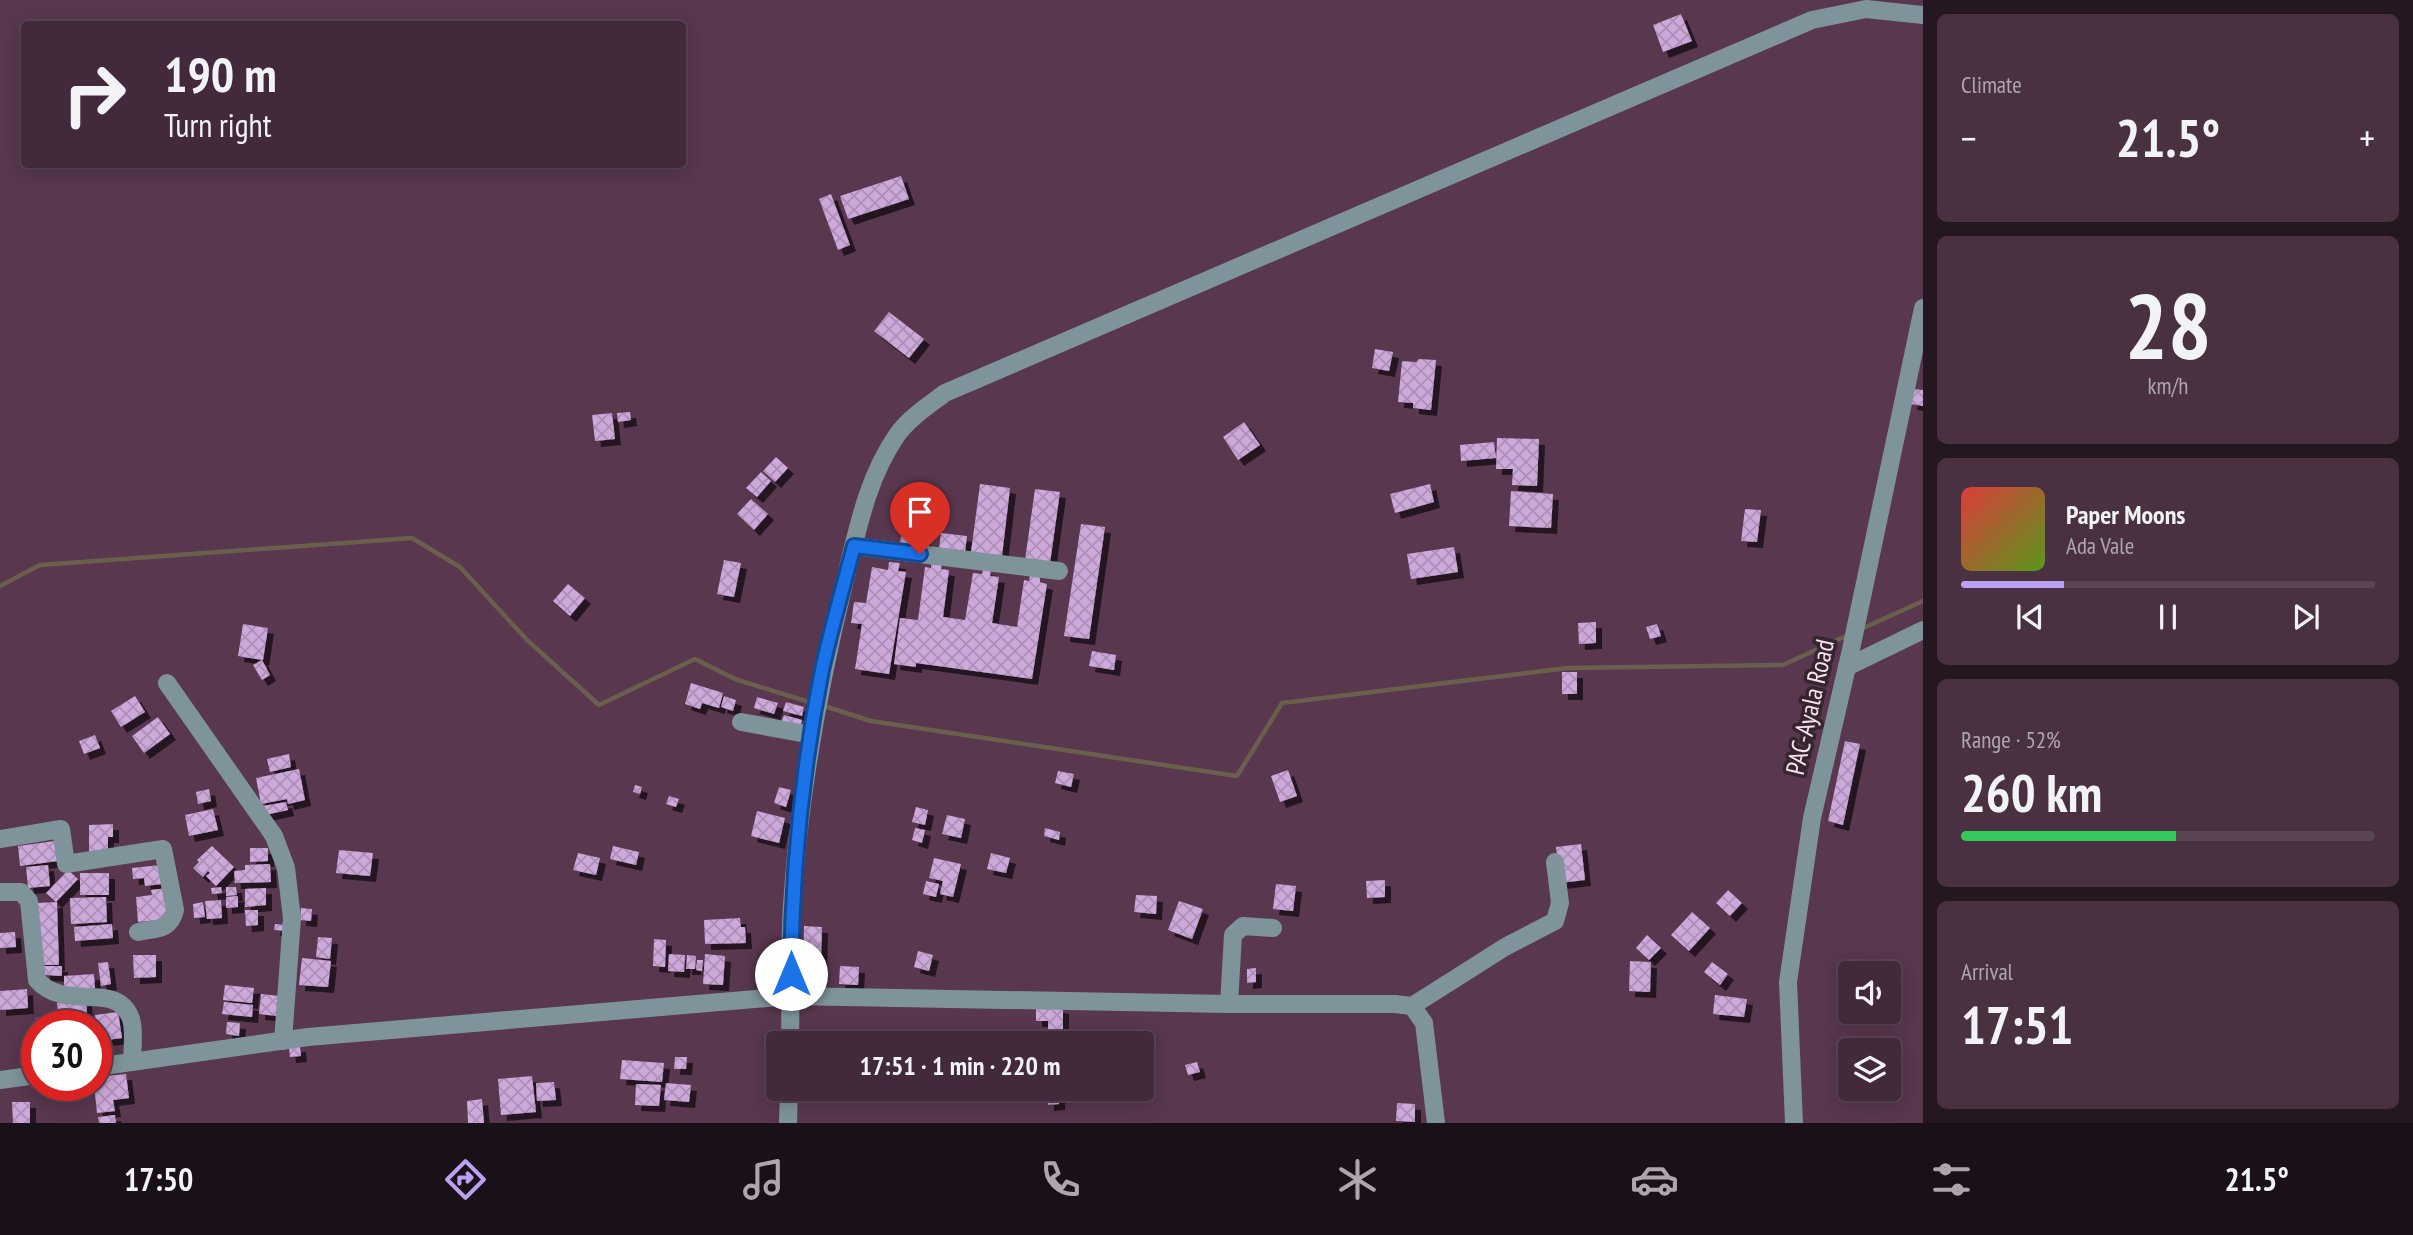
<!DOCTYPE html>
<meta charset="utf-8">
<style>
body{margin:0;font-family:"PT Sans Narrow",sans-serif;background:#493142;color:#f1f3f6;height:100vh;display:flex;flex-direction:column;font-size:26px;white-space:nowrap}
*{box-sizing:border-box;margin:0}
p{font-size:23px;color:#aea6af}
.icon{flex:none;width:38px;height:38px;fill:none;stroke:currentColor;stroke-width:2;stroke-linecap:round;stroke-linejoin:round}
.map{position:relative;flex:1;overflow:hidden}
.details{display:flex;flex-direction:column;gap:14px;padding:14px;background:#241720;width:490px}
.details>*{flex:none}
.top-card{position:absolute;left:21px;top:21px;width:665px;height:147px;border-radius:7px;box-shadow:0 4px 18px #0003,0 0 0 2px #5a4555;background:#42293b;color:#f1f3f6;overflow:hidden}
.fabs{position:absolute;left:1838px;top:961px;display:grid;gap:14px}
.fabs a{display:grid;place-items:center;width:63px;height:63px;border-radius:7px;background:#42293b;box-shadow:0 4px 18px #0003,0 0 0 2px #5a4555;font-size:35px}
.speed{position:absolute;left:21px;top:1010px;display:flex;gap:14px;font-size:35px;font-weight:700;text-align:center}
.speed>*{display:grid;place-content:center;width:91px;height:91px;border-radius:50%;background:#42293b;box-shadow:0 4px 18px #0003,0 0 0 2px #5a4555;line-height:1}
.speed .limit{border:10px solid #d22;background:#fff;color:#111}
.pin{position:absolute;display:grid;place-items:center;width:60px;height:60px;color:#fff;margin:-72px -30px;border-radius:50% 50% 50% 0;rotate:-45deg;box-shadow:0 0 7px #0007}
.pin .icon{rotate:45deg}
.me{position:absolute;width:77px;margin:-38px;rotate:0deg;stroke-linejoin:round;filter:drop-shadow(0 0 5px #0008)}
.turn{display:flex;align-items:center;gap:24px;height:147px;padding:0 28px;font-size:32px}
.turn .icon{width:91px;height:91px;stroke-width:2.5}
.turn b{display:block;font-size:49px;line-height:60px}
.big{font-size:52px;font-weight:700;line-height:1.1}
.details .card{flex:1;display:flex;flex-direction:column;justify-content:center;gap:10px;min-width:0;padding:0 24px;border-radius:10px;background:#493142}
.details .dial{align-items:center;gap:0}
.dial b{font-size:91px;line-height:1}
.song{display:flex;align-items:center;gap:21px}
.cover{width:84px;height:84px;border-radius:10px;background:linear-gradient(135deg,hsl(0 70% 55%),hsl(90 70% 35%))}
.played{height:7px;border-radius:4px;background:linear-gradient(90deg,#bca0f2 25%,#5a4555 25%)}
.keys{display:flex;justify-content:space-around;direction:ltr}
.heat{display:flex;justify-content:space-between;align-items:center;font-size:38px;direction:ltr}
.charge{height:10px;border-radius:5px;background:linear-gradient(90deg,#34c759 52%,#5a4555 0)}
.trip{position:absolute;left:766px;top:1031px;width:388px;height:70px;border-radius:7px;background:#42293b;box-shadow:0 4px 18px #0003,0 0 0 2px #5a4555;font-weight:700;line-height:70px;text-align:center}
.tabs{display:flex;height:112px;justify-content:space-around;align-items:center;background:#1a1018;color:#aea6af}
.tabs .icon{width:49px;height:49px}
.tabs .on{color:#bca0f2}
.tabs b{font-size:32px;color:#f1f3f6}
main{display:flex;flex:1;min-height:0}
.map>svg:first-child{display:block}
</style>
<main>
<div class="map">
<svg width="1923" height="1123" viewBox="0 0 1923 1123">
<defs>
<pattern id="building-cross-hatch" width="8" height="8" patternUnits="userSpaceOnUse" patternTransform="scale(1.75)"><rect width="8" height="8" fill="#cda8db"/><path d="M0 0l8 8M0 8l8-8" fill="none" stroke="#ac8fb6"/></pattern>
<filter id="shadow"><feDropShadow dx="6" dy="6" stdDeviation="0" flood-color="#0009"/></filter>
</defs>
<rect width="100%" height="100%" fill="#58374f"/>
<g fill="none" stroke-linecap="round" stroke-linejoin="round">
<g stroke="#6a5f4c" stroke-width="4.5">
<path d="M0,586l40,-21 372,-27 48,29 67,73 72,65 96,-46 40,20 77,24"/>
<path d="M1859,630l64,-29"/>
<path d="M821,705l50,16 366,55 45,-73 286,-35 215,-3 65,-30"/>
</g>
</g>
<g fill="url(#building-cross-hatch)" filter="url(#shadow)">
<path d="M1681,14l11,27 -29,11 -10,-27z"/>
<path d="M901,176l8,23 -61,20 -8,-23z"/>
<path d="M831,194l19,51 -12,5 -19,-51z"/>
<path d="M889,312l35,27 -15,19 -35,-27z"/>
<path d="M1375,349l18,3 -4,19 -17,-3z"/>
<path d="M1419,359l17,1 -5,50 -18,-2v-5l-15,-1 4,-41 14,1z"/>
<path d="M1914,389l9,1v16l-12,-2z"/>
<path d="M630,412l1,8 -13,2 -1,-9z"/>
<path d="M612,413l3,26 -20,2 -3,-26z"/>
<path d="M1244,422l16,23 -22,15 -15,-23z"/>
<path d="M1497,438l42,1 -2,47 -25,-1 1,-16h-17z"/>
<path d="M1494,442l2,16 -35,3 -1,-16z"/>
<path d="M776,457l12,11 -13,14 -12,-11z"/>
<path d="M761,472l10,9 -14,16 -11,-9z"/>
<path d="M980,484l30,4 -8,68 -31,-4z"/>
<path d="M1430,484l4,18 -39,11 -5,-19z"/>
<path d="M1035,489l25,3 -10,71 -25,-3z"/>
<path d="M1511,491l42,3 -2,34 -42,-2z"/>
<path d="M751,499l17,15 -14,16 -17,-16z"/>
<path d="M1745,509l16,1 -4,32 -16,-1z"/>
<path d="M907,514l22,5 -6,28 -23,-5z"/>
<path d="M1081,524l24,3 -16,112 -25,-3z"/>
<path d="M941,533l26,3 -2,16 -26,-4z"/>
<path d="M1454,547l4,25 -47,7 -4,-25z"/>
<path d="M724,560l17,3 -7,34 -17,-3z"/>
<path d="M889,562l11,1 -2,8 8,1 -17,102 -34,-5 7,-45 -11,-1 3,-21 12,1 6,-36 16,3z"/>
<path d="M931,562l11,2 -1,5 8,1 -6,47 22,3 8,-47 9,1 1,-5 8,1 -1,6 9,1 -7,46 25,4 7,-47 5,1 1,-6 10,2v5l7,2 -15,95 -116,-16v4l-22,-3 6,-46 18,2 7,-53 6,1z"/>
<path d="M568,584l17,14 -15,18 -17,-15z"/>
<path d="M1596,622v21l-17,1 -1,-21z"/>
<path d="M243,624l25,4 -5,32 -25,-4z"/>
<path d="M1657,624l4,12 -11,3 -4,-12z"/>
<path d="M1092,651l24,4 -2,15 -25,-4z"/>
<path d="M262,660l8,15 -8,5 -9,-15z"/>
<rect x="1562" y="672" width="15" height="22"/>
<path d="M691,683l32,10 -4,15 -17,-5 -2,6 -15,-5z"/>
<path d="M135,696l10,16 -24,15 -10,-16z"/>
<path d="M724,696l12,4 -3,11 -12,-4z"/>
<path d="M757,697l21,6 -4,11 -20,-6z"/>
<path d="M786,702l18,5 -2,9 -19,-5z"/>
<path d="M784,715l18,5 -2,8 -19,-5z"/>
<path d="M158,717l12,17 -26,19 -12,-17z"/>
<path d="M95,735l5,13 -16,6 -5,-13z"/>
<path d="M1845,741l15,3 -17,81 -15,-4z"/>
<path d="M289,754l2,13 -21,5 -3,-13z"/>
<path d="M299,769l6,31 -17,4 -1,-5 -26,5 -5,-26z"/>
<path d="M1288,770l9,26 -17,6 -9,-26z"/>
<path d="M1058,771l16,3 -3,13 -16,-4z"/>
<path d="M635,785l7,2 -2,7 -7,-2z"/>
<path d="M779,787l12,3 -5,17 -12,-4z"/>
<path d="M209,789l2,12 -13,3 -2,-12z"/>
<path d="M669,796l10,3 -3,8 -10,-3z"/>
<path d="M286,802l2,8 -23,5 -2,-9z"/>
<path d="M916,807l12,3 -3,15 -13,-3z"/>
<path d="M213,809l5,21 -29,6 -4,-21z"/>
<path d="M757,811l28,7 -6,25 -28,-7z"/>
<path d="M947,815l18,4 -4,19 -19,-4z"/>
<path d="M113,824v13h-5v15h-19v-27z"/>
<path d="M915,828l10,2 -3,13 -10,-3z"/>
<path d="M1045,828l15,4 -1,8 -15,-4z"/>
<path d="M55,841l3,20 -38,5 -2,-20z"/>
<path d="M1581,844l4,36 -25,3 -4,-36z"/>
<path d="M212,846l22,21 -18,19 -10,-10 4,-3 -2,-2 -5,6 -10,-9 6,-6 -2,-2z"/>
<path d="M613,846l26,6 -3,13 -26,-6z"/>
<path d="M250,848h18v13l-18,1z"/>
<path d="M339,850l34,3 -3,23 -34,-3z"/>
<path d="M578,853l22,5 -4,17 -23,-5z"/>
<path d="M991,853l19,5 -4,15 -19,-4z"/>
<path d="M934,858l27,6 -8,33 -13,-3 3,-13 -14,-3z"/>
<path d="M270,864l1,18 -36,1 -1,-12 11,-1v-5z"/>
<path d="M48,865l2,21 -22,2 -2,-21z"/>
<path d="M160,865l2,19 -17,2 -1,-8 -11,1 -1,-11z"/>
<path d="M68,870l10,9 -22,23 -10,-9z"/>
<rect x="80" y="873" width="29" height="22"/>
<path d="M1385,880v17l-18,1 -1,-17z"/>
<path d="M926,881l13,3 -3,13 -13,-3z"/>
<path d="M1276,884l20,2 -3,25 -20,-2z"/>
<path d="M221,887l1,6 -10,1 -1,-6z"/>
<path d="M226,887h10l1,8 -11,1z"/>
<path d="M168,888l3,31 -33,3 -2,-25 16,-2 -1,-5z"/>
<path d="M266,888v17l-21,2v-18z"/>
<path d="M1728,890l14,13 -12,13 -14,-13z"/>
<path d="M1136,895l21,1 -1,18 -22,-2z"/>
<path d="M238,896v11l-12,1v-11z"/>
<path d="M106,897l1,25 -36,2 -1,-26z"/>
<path d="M221,900l1,18 -15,1 -2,-18z"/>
<path d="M1179,901l24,8 -11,30 -24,-9z"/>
<path d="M57,902l2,63h-20l-2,-62z"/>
<path d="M203,902l2,15 -11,1 -1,-14z"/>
<path d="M301,908l11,1 -1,12 -11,-1z"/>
<path d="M245,910h13v15l-12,1z"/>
<path d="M1692,912l18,16 -21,23 -18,-16z"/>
<path d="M740,918l1,9h4l1,16 -41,1 -1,-24z"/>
<path d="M112,924l1,14 -38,3 -1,-14z"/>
<path d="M275,924l13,1 -1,6 -13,-1z"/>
<path d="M804,926l18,1 -1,39h-18z"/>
<path d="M15,932l1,15 -16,1v-15z"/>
<path d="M1647,935l14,13 -12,12 -13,-12z"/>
<path d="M318,937l14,1 -2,21 -14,-2z"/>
<path d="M654,939l12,1 -1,27 -12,-1z"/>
<path d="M918,951l15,4 -4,16 -15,-4z"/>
<path d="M669,954l16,1 -1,17 -16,-1z"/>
<path d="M705,954l20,2 -2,29 -20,-1z"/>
<path d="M133,955h23v22l-22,1z"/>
<path d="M687,955l9,1 -1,13h-9z"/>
<path d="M302,958l29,3 -3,26 -29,-2z"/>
<path d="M697,960h6l-1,11 -6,-1z"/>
<path d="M1630,961l21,1 -1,30 -21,-1z"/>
<path d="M108,962l3,22 -10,2 -3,-23z"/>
<path d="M1712,962l16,12 -8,11 -16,-13z"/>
<path d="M44,966h18v10l-18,-1z"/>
<path d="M840,966l19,1 -1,18 -19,-1z"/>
<path d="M1256,968v14l-9,1v-14z"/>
<path d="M94,974l1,14 -31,1v-13z"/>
<path d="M225,985l29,3 -2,15 -29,-3z"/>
<path d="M27,989l1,19 -28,2v-19z"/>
<path d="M261,994l18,2 -2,20 -18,-2z"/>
<path d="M1715,995l32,4 -3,18 -31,-3z"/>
<path d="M86,1000l2,26h-29l-2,-23z"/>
<path d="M224,1002l29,3 -1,12 -30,-3z"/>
<path d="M1036,1003l27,5v21h-15v-8h-12z"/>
<path d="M118,1012l4,26 -23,3 -4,-26z"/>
<path d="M55,1016l1,10h-19l-1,-8z"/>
<path d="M227,1022l13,1 -1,13 -13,-2z"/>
<path d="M300,1046l1,10 -11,1 -1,-10z"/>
<path d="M675,1057h12l-1,12h-12z"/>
<path d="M622,1060l42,3 -2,19 -42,-3z"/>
<path d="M1197,1062l3,10 -12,3 -3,-10z"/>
<path d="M126,1074l3,24 -16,2 2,11 -18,2 -3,-28h2v-8z"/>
<path d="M532,1076l4,36 -35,3 -3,-36z"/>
<path d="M554,1082l2,18 -19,1 -1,-18z"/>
<path d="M666,1083l25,2 -2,17 -25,-2z"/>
<path d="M636,1084l25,1 -2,21 -24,-1z"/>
<path d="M966,1088h18l-4,8z"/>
<path d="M1059,1094v10l-11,1v-10z"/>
<path d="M482,1099l2,24h-16l-1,-22z"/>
<path d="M12,1102h18v21h-17z"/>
<path d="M1397,1103l18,1v18l-19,-1z"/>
<path d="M115,1115l1,8h-17l-1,-6z"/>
</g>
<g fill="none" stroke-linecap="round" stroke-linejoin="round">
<g stroke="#7e949a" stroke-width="18">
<path d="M854,546l205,25"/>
<path d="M1847,667l76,-37"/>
<path d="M167,683l107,153 12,32 6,50 -9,123"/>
<path d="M741,722l71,13"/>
<path d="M0,839l61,-10 5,35 97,-15 12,61c-5,21 -19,18 -37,22"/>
<path d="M0,892h21l8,9 8,79c29,33 80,-1 94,39 4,13 1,30 1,43"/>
<path d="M1229,1004l4,-69 10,-9 30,2"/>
<path d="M1412,1006l93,-59 50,-26 5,-18 -5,-41"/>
<path d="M790,1043c1,-46 -1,-93 2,-138 7,-109 26,-215 52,-321 13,-51 22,-104 53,-149 12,-17 32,-30 48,-42l867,-373 54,-11 57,6"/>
<path d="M96,1067l212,-30 483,-41 438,8h166l17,2 12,17 12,100"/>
<path d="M0,1080l37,-5"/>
<path d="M788,1123l1,-35"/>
<path d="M1794,1123l-6,-141 24,-164 38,-164 73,-346"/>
</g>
</g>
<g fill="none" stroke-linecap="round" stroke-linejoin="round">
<g stroke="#114b97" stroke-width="18">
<path id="route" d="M791,974c1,-102 11,-204 31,-304 9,-41 21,-83 32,-124l66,8"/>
</g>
<use href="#route" stroke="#1a73e8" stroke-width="12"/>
</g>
<g text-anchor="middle" stroke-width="7" stroke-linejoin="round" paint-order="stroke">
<g font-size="26" fill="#f6e1ef" stroke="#34252f">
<text transform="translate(1810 707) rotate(-77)" y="9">PAC-Ayala Road</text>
</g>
</g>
</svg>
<div class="fabs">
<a><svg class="icon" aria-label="sound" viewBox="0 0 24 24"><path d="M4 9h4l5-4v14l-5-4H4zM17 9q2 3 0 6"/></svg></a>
<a><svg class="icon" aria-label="layers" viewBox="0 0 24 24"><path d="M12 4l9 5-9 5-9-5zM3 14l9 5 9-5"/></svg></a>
</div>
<div class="speed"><div class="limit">30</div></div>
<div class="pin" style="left:920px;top:554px;background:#d93025"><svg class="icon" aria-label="arrive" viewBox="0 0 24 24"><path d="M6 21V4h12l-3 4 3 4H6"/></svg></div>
<svg class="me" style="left:791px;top:974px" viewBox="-20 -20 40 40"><circle r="19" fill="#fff"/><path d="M0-13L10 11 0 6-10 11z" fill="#1a73e8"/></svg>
<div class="trip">17:51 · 1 min · 220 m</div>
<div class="top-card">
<div class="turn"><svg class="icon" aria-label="right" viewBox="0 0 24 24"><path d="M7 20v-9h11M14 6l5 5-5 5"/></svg><div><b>190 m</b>Turn right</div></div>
</div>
</div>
<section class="details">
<div class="card"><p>Climate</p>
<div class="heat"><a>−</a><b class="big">21.5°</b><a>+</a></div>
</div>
<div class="card dial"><b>28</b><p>km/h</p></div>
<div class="card">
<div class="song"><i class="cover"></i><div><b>Paper Moons</b><p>Ada Vale</p></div></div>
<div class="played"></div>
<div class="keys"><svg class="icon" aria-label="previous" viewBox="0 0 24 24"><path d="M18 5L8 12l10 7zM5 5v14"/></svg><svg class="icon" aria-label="pause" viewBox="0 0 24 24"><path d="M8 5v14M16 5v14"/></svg><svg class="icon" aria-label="next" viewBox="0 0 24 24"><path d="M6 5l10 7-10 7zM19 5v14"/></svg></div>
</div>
<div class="card"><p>Range · 52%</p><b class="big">260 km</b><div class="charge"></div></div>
<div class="card"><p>Arrival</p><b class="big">17:51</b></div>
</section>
</main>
<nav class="tabs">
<b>17:50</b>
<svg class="icon on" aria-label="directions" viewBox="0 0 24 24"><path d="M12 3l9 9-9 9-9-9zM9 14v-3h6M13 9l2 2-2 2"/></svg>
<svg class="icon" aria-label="music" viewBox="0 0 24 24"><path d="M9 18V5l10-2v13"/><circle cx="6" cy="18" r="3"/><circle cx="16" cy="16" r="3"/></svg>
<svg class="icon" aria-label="phone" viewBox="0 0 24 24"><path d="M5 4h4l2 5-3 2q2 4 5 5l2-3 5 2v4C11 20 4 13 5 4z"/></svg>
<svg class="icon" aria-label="climate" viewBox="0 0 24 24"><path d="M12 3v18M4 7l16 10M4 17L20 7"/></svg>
<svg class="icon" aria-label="car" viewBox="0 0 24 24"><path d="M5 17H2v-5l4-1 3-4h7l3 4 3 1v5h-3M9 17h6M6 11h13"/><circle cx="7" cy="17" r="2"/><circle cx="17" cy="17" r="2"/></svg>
<svg class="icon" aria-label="filters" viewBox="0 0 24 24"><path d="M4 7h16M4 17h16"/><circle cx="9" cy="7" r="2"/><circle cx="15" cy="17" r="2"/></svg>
<b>21.5°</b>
</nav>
